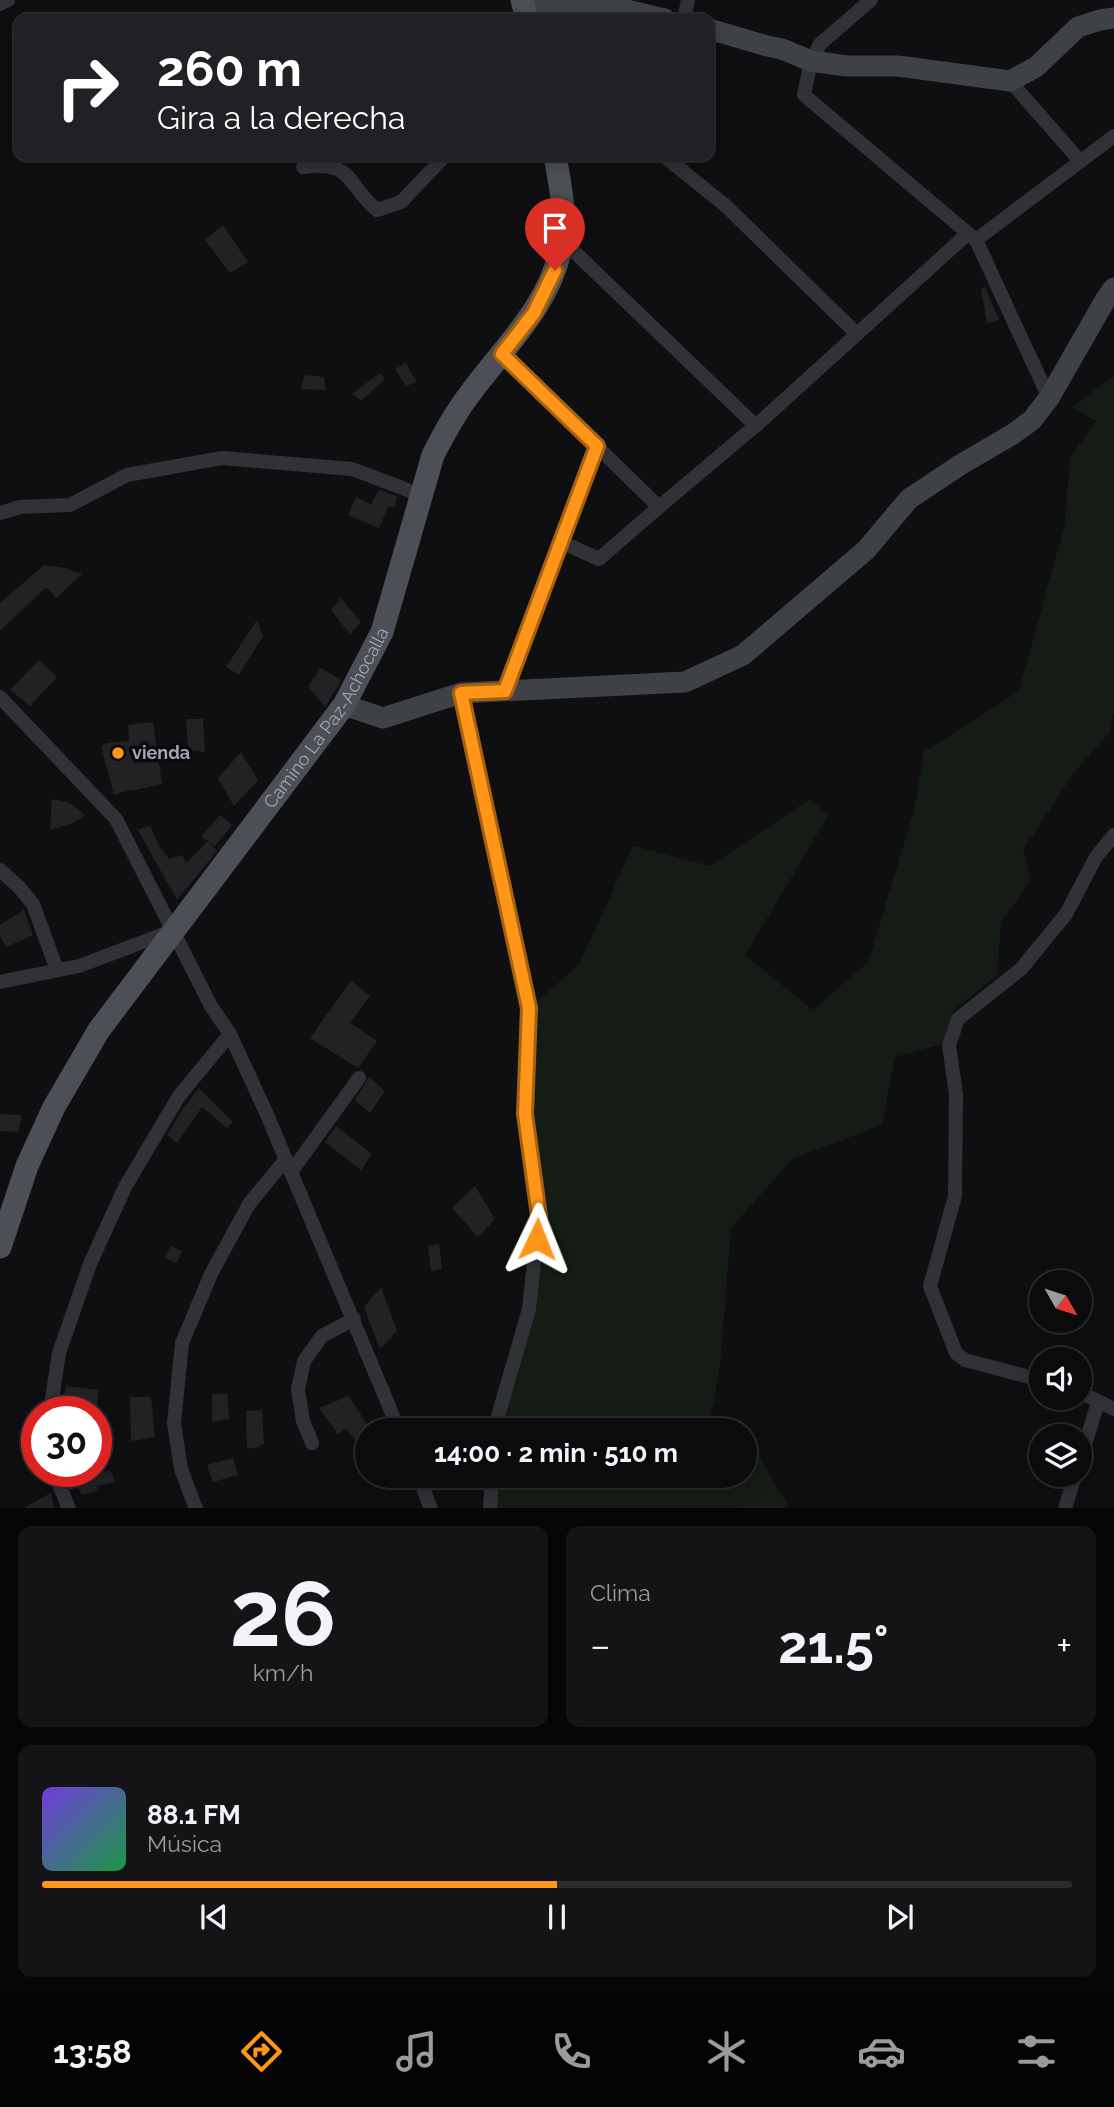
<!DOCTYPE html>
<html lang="es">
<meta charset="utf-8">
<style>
body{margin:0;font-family:Raleway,sans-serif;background:#141416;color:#f1f3f6;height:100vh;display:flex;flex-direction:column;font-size:26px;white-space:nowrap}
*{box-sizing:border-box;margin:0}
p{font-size:23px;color:#9a9b9d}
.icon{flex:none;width:38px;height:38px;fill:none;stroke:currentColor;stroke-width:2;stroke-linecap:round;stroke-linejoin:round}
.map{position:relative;height:1508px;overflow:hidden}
.panel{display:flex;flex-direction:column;gap:18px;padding:18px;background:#060607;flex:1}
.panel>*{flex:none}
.banner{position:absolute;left:14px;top:14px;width:700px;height:147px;border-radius:14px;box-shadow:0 4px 18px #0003,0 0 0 2px #2b2b2e;background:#202124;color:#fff;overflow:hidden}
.needle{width:46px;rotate:129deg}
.fabs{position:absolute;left:1029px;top:1270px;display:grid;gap:14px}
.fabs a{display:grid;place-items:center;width:63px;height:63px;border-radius:50%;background:#0b0b0d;box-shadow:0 4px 18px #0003,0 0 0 2px #2b2b2e;font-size:35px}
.speed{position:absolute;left:21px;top:1396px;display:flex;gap:14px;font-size:35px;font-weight:700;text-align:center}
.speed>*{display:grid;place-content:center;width:91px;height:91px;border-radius:50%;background:#0b0b0d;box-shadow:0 4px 18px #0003,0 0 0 2px #2b2b2e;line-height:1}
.speed .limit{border:10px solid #d22;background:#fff;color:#111}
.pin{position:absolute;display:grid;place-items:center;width:60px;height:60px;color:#fff;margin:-72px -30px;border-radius:50% 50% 50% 0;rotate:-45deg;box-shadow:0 0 7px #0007}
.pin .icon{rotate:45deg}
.me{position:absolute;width:77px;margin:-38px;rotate:2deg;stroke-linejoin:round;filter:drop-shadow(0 0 5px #0008)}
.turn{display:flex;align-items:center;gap:24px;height:147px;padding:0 28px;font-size:32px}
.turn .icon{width:91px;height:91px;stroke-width:2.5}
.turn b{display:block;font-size:49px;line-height:60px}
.big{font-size:52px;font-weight:700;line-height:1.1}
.panel .widget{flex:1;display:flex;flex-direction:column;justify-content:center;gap:10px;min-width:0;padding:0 24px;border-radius:14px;background:#141416}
.panel .dial{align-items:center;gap:0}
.dial b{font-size:91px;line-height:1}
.song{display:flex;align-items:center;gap:21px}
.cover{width:84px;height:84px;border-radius:10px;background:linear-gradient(135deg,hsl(260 70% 55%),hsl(140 70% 35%))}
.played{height:7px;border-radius:4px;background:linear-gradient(90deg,#ff9619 50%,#2b2b2e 50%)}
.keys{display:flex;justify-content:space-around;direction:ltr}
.heat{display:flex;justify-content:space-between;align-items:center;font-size:38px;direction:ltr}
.panel .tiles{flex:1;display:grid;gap:18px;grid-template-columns:1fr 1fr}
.widget:last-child{grid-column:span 2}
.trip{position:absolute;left:355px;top:1418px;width:402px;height:70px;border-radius:35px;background:#0b0b0d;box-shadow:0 4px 18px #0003,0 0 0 2px #2b2b2e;font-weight:700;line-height:70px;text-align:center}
.dock{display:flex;height:112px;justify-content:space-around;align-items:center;background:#040405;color:#9a9b9d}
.dock .icon{width:49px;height:49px}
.dock .active{color:#ff9619}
.dock b{font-size:32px;color:#f1f3f6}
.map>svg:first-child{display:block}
</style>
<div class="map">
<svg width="1114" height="1509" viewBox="0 0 1114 1509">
<rect width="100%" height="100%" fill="#0f0f11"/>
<g fill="#151c15">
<path d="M1114,376v335l-5,22 -36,41 -50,76 8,30 -30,42 -4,53 -44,36 -11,33 -47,13 -13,68 -90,34 -61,69 -11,138 -11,59 10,5h-225l35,-121 10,-93 -14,-102 4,-106 50,-43 54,-119 77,20 100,-67 18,17 -83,139 68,55 55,-48 46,-151 10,-59 95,-61 46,-167 5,-66 26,-37 -24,-14z"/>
<path d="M746,1441l7,4 36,63 -299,1 2,-34h254z"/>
</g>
<g fill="#222225">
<path d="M223,225l25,37 -18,11 -25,-33z"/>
<path d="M985,287l14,33 -12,3 -6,-34z"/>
<path d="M406,363l11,19 -11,4 -11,-17z"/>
<path d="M380,373l5,6 -24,22 -9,-7z"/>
<path d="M305,375l19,2 2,13 -25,-1z"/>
<path d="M379,490l18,6 -2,11h-7l-9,21 -31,-13 8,-18 15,7z"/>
<path d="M44,565l21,3 17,6 -26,24 -10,-11 -46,44v-28z"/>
<path d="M341,598l20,24 -11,12 -19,-24z"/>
<path d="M257,620l6,16 -24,39 -13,-8z"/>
<path d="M39,660l18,17 -27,29 -20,-16z"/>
<path d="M321,668l20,12 -16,27 -17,-21z"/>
<path d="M186,719h17l2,33 -17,-2z"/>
<path d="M153,722l9,62 -31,7v-2l-17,6 -13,-49 5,-3 23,-2 -1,-16z"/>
<path d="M241,752l17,29 -24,25 -16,-28z"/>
<path d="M52,799l18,4 15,12 -14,9 -21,6z"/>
<path d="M220,815l12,10 -17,21 -14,-9z"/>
<path d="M150,825l9,21 10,13 13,-4 4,8 22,-22 9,10 -40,49 -39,-70z"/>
<path d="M24,910l9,25 -27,12 -6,-11v-11z"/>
<path d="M351,981l19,15 -20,27 27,18 -19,27 -48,-30z"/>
<path d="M369,1077l16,14 -15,22 -15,-13z"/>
<path d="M199,1088l34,34 -6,6 -25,-21 -25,36 -10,-8 15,-25z"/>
<path d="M0,1114l22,1 -4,17 -18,-1z"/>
<path d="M336,1126l36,28 -11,16 -36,-28z"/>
<path d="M475,1186l20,33 -17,18 -26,-29z"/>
<path d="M439,1244l3,25 -11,2 -3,-25z"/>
<path d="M171,1246l11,5 -5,12 -12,-5z"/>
<path d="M381,1287l16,44 -17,18 -16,-42z"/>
<path d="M66,1386l33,4 -2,17 -35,-2z"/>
<path d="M227,1393l2,26 -17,3v-28z"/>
<path d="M349,1396l19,30v12l-11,4 -11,-13 -8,5 -19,-26z"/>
<path d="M130,1397h21l4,40 -24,4z"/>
<path d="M262,1410l2,34 -4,1v2l-13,2 -1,-38z"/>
<path d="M233,1458l5,17 -25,7 -6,-17z"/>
<path d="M110,1470l5,12 -19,4 2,5 -16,4 -8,-13z"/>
<path d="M51,1493l3,16h-32z"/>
</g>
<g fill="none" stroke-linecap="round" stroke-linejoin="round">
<g stroke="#303236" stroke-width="14">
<path d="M871,0l-51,44 -9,17 -7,34 172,145 73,158"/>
<path d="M0,4l8,-4"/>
<path d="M684,19l4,-19"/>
<path d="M1010,81l70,80"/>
<path d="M664,156l62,50 131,128"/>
<path d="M303,167c53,-6 42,17 74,43l24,-8 44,-46"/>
<path d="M562,240l194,186"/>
<path d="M502,354l157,153 102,-86 203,-184 4,-3 8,6 138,-104"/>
<path d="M0,513l20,-6 50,-2 57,-30 95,-17 130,11 69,26"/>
<path d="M561,542l38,17 60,-52"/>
<path d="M505,691l92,-245"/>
<path d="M461,693l68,315 -4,106 14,102 -10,93 -35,121"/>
<path d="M0,697l116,122 95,187 19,28 38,83 131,313"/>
<path d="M0,870l19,17 14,17 24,66"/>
<path d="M0,982l79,-16 93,-35"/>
<path d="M291,1172l68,-94"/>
<path d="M1041,1380l-76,-20 -9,-7 -26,-67 25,-90 1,-102 -7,-49 9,-26 63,-50 45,-55 30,-57 18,-22"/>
<path d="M1080,1392l34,17"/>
<path d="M50,1412l9,-59 31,-89 35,-77 54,-91 51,-62"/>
<path d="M312,1443l-9,-22 -5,-32 6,-28 18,-25 32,-17"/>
<path d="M1080,1461l18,-59"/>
<path d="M54,1472l15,37"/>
<path d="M418,1475l13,34"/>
<path d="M196,1509l-15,-40 -7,-46 8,-80 29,-69 38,-70 37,-45"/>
<path d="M490,1509l2,-34"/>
<path d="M1065,1509l10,-34"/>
</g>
<g stroke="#3e4146" stroke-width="21">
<path d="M523,5l18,-2 69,3 55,13"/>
<path d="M709,29l58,17 15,3 29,12 36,5h51l112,15 26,-14 42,-40 22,-7 14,-2"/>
<path d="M344,705l39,13 78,-25 224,-11 58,-27 123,-105 43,-51 51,-34 53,-31 19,-14 17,-22 58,-101 7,-9"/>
</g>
<g stroke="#4c4f55" stroke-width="23">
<path d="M522,0l5,19"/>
<path id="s1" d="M0,1247l27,-81 27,-59 45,-77 245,-325 38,-73 51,-177c11,-21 22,-42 36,-60 35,-48 84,-92 93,-154 4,-29 -2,-57 -7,-85"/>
</g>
</g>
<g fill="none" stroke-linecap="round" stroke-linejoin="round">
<g stroke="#a66210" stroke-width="18">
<path id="route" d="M537,1239l2,-23 -14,-102 4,-106 -68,-315 44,-2 92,-245 -95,-92 32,-41 21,-43"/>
</g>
<use href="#route" stroke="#ff9619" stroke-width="12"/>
</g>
<circle fill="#ff9619" stroke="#0a0a0c" stroke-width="2.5" cx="118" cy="753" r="7"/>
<g text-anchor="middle" stroke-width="7" stroke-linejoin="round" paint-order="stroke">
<g font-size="18" fill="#9fa7b3" stroke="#0a0a0c">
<text dy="6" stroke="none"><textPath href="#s1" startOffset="626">Camino La Paz-Achocalla</textPath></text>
</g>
<g font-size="18" font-weight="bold" fill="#9fa7b3" stroke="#0a0a0c" text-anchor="start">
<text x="132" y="759">vienda</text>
</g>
</g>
</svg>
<div class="fabs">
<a><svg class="needle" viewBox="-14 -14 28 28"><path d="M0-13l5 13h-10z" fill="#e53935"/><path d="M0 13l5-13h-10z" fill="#9a9b9d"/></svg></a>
<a><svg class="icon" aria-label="sound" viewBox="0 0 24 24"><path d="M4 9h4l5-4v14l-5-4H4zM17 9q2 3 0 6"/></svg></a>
<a><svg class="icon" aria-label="layers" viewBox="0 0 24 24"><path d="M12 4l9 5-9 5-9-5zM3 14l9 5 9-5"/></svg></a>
</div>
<div class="speed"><div class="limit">30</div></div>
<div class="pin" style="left:555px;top:270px;background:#d93025"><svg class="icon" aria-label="arrive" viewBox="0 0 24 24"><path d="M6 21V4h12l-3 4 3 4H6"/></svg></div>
<svg class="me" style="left:537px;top:1239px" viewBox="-20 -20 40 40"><path d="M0-17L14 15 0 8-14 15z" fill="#ff9619" stroke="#fff" stroke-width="4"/></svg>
<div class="trip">14:00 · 2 min · 510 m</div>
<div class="banner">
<div class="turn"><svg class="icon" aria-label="right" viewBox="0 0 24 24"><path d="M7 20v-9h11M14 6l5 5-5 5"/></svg><div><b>260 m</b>Gira a la derecha</div></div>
</div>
</div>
<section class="panel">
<div class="tiles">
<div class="widget dial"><b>26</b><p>km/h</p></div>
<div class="widget"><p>Clima</p>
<div class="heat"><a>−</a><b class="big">21.5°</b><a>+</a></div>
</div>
<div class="widget">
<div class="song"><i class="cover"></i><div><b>88.1 FM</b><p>Música</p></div></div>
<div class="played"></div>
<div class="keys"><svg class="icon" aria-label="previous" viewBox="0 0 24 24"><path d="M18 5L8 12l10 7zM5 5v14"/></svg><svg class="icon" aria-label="pause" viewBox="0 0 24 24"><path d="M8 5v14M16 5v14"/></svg><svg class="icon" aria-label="next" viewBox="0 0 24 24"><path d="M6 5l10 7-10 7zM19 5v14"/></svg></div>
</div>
</div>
</section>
<nav class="dock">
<b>13:58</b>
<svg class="icon active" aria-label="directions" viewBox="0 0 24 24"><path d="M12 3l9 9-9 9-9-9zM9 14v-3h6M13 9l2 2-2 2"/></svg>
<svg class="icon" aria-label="music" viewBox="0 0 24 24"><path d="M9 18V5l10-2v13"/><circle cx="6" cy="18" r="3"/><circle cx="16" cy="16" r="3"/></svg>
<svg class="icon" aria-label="phone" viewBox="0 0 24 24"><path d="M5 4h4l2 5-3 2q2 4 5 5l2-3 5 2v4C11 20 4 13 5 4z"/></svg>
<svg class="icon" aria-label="climate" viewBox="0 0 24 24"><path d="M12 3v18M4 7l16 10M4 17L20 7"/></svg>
<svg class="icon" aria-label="car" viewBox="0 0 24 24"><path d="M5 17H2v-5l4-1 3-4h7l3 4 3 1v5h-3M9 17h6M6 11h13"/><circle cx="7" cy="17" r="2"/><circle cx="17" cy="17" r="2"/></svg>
<svg class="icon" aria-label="filters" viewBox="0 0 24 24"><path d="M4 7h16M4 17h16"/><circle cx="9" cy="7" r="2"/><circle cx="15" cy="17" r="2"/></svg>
</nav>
